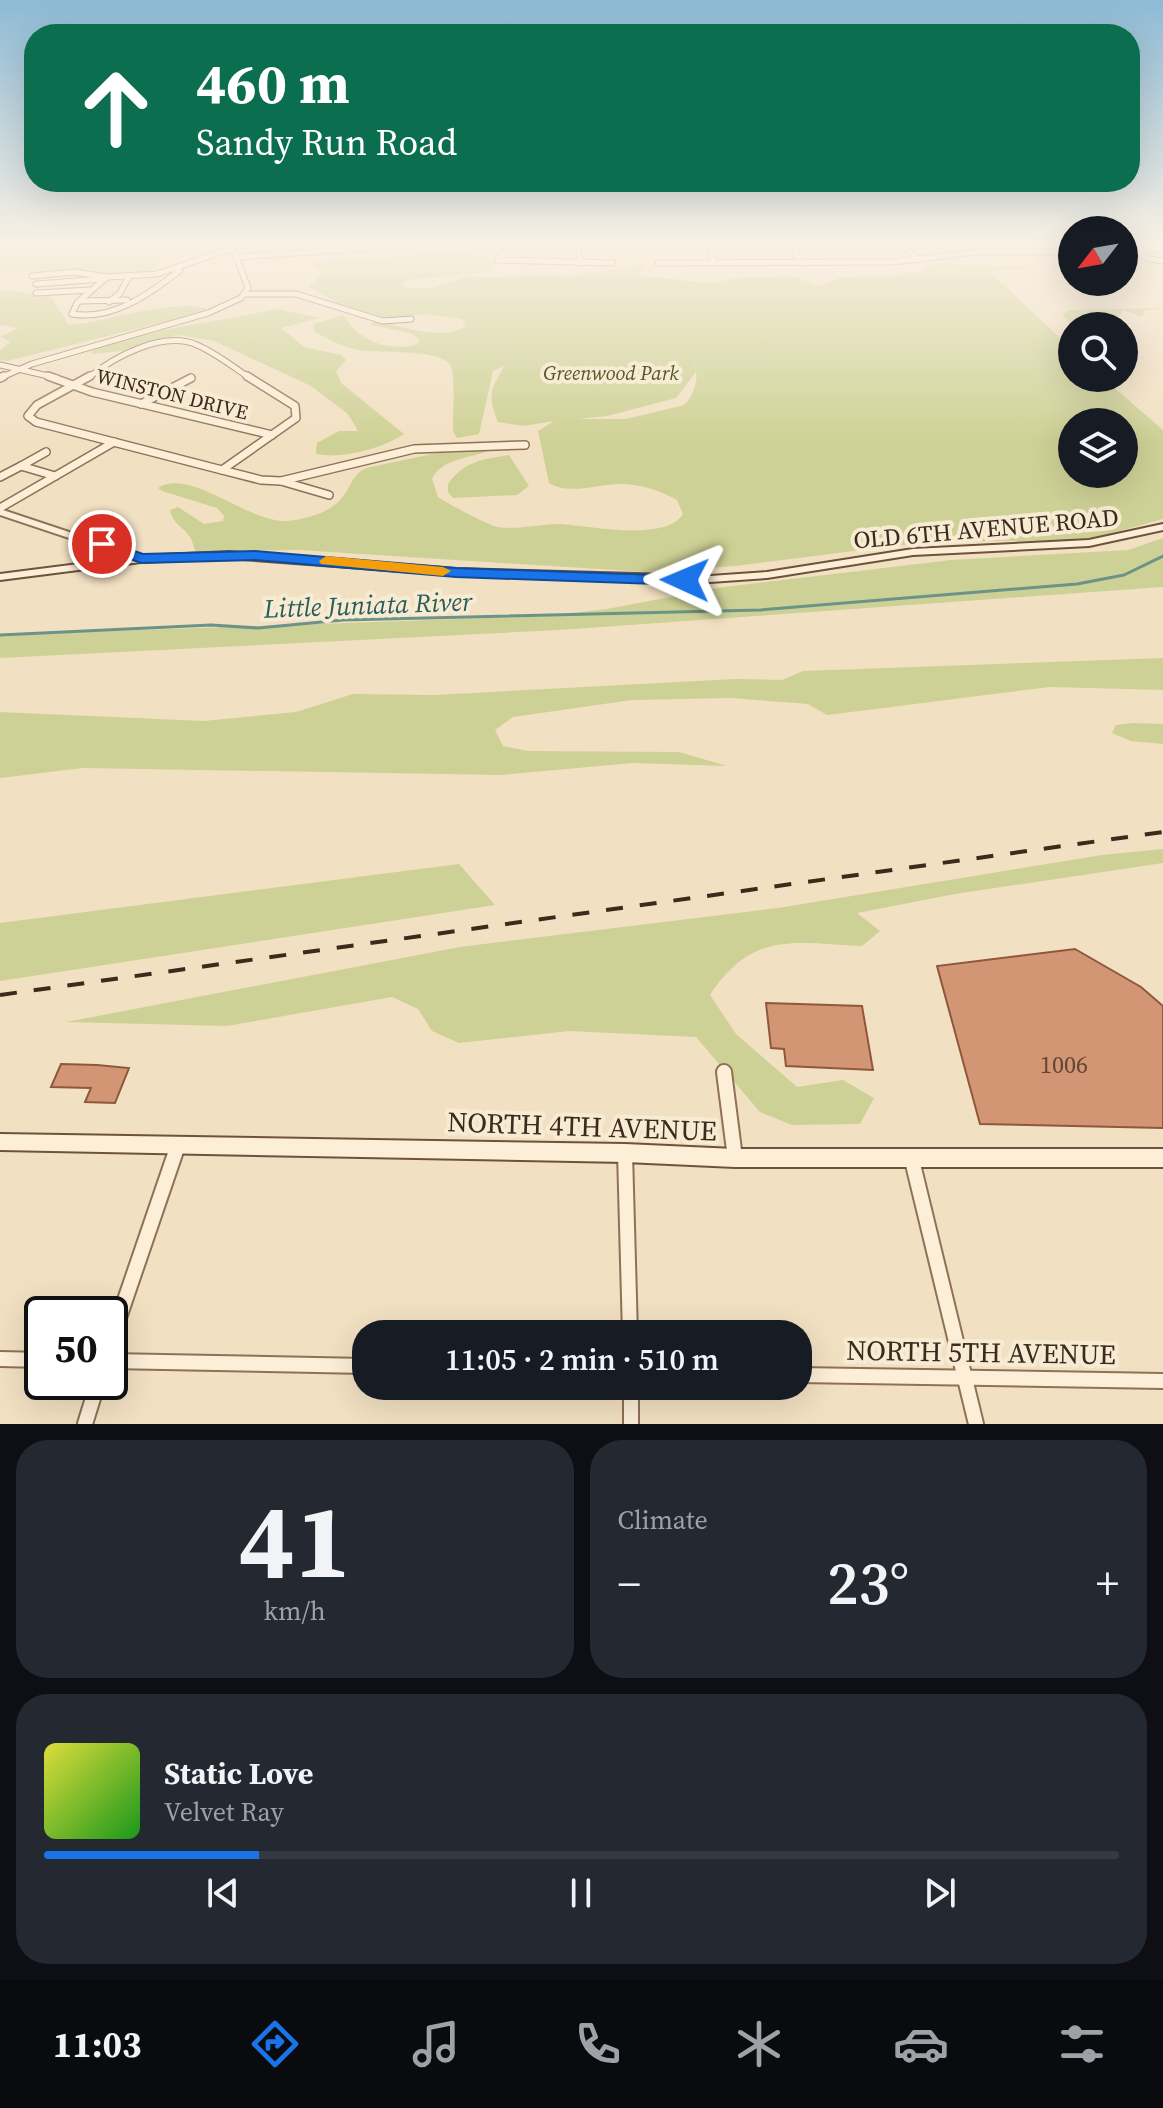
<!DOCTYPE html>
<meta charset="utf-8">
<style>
body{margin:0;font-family:"Source Serif 4",serif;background:#242831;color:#f1f3f6;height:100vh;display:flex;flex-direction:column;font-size:30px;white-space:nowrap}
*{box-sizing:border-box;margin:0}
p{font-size:26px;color:#9ea1a6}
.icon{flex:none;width:44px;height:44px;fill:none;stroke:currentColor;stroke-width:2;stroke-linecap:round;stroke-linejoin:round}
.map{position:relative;height:1424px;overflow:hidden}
.side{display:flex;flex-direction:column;gap:16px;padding:16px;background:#0d0f14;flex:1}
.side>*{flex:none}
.banner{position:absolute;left:24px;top:24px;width:1116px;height:168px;border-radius:32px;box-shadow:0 8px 32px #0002;background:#0b6e4f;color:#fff;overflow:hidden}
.needle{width:52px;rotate:239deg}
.controls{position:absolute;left:1058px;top:216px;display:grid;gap:16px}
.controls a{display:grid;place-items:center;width:80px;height:80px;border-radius:50%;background:#171b24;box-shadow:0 8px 32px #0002;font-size:40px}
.speed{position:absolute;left:24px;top:1296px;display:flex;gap:16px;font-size:40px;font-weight:700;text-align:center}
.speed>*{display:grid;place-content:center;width:104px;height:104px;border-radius:50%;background:#171b24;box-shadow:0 8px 32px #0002;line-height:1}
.speed .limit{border:4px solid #111;border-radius:12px;background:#fff;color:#111}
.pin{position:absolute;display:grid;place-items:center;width:68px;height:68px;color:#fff;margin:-34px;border:4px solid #fff;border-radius:50%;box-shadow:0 2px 8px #0007}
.me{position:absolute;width:88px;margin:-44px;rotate:271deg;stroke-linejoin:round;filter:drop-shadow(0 0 6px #0008)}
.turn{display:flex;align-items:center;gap:28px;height:168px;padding:0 40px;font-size:36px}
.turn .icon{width:104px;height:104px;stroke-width:2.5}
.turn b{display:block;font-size:56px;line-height:68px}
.big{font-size:60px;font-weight:600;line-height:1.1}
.side .tile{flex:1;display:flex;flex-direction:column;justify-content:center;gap:12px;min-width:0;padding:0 28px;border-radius:32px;background:#242831}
.side .dial{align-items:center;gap:0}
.dial b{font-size:104px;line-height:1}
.song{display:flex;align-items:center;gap:24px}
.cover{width:96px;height:96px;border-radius:12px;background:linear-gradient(135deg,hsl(60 70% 55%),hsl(120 70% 35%))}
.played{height:8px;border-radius:4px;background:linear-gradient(90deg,#1a73e8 20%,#363941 20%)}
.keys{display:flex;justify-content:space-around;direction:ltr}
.heat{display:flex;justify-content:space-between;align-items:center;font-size:44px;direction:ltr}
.side .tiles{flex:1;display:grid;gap:16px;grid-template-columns:1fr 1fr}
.tile:last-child{grid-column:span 2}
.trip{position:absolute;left:352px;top:1320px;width:460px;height:80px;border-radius:32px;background:#171b24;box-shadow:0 8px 32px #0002;font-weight:600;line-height:80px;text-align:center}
.tabs{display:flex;height:128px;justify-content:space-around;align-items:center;background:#090b0e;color:#9ea1a6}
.tabs .icon{width:56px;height:56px}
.tabs .on{color:#1a73e8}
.tabs b{font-size:36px;color:#f1f3f6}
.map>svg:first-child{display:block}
</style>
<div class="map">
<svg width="1163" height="1424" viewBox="0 0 1163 1424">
<rect width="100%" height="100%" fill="#f2e0c2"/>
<g fill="#ced195" fill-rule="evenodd">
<path d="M0,245h170c-9,7 -8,19 -19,24 -26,11 -44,1 -68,1 -28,-1 -56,2 -83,3z"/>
<path d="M418,251l39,-1 31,7 5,9 -15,7 -73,7 -4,4 5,4h25l40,-12 24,2 36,-4 39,2 69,-10 5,2 -5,6 4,2 67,7 28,-5 55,-2 26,10 23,-9 51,-1 30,-5 4,-5 21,-3 39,4 44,-1c-11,6 -31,0 -40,7l81,76v29h31l60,52v89l-76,21 -161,2 -191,24 -89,6 -347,-22 -104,1c-5,-26 -20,-20 -25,-41l8,-3 26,17 19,-3 1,-5 -7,-8 -55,-17 -4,-3c33,-21 89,35 129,33 16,-1 41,-8 52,-20 11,-10 12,-26 27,-33l71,-15 50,-2c-18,8 -45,7 -55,28l6,18c10,7 50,28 60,30 21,3 41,-3 62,-3 29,2 106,18 123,-10l-6,-14c-16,-10 -41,-17 -60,-16 -22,1 -49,11 -68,-1l-11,-52 16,-10 -31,5 -25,-4c-11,-28 -7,-32 6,-56l-11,5 -14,63 -22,4 -4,-7c0,-21 2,-42 -1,-62 -4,-22 -75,-15 -93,-19 -16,-3 -32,-11 -45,-19v-7l28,-9c9,5 5,8 12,14 17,16 40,21 62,16l4,-5 -10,-7 -39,-8 2,-3c29,2 66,21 93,4l-4,-7 -37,-5 -39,4 -48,-15 -29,-16 13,-15 -13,-10 65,-3zM692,362c9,12 3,33 -8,43l-58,14h-48l29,-3 69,-18 20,-26zM1072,422h52v52h-52z"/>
<path d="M0,290l50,5 19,30c38,-3 102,-26 137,-17l-2,4 -197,49 -7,-1v-10l11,-8 -10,-5 17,-9 -18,-3z"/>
<path d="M1163,308l-19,3 -1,6 -19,-7 -5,6 -2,10h-45l-10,-12 8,-4z"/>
<path d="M277,309l43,9 -39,10 23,19 37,8 5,5 -10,11 5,12 63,51c-23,15 -61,25 -88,20l1,-11 22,-12h19l-10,-17 -37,-28 -97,-45 -36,-6 -57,16 -29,3v-6c61,-19 123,-26 185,-39z"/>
<path d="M509,455l20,31 -12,9 -64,3 -5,-6v-8c16,-23 36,-25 61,-29z"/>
<path d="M1163,538v49l-604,43 -559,28v-23l548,-19 59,-7 116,-22 228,-27 177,-10z"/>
<path d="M1163,658v32l-113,-3 -223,28 -19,-11 -77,-6 -99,2 -119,17 -18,13 8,16 25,5 151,1 48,14 -94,-3 -132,12 -418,-7 -83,10v-66l204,9 92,-9 57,-18 82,1 300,-16 47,1 21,-9z"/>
<path d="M1133,723l30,1v20l-32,-3 -19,-8 4,-8z"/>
<path d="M1163,849v14l-208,31 -98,19 23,18 -18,15c-68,-3 -109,-16 -152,49l26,39 61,53 46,-7 31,18 -14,26 -68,1 -32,-13 -64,-75 -127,-6 -110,12 -27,-12 -14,-22 -26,-12 -165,29 -161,-4 394,-75 318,-39 324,-53z"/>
<path d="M459,864l36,41 -495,76v-58z"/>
</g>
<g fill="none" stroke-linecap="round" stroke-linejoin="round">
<path stroke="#6b9387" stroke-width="3" d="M0,635l211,-10 47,3 85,-8 417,-10 317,-26 47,-9 39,-19"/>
</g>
<g fill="#d39675" stroke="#8f573b" stroke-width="2">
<path d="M1075,949l66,38 22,19v122l-183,-4 -43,-158z"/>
<path d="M766,1003l96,3 11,64 -87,-4 -2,-17 -13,-1z"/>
<path d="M61,1064l36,1 32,3 -14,35 -30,-1 6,-14 -40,-1z"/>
</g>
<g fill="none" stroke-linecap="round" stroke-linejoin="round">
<g stroke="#8e7157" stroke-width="7">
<g id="minor-far2">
<path d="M511,245l-14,15 116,3"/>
<path d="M578,245l2,18"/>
<path d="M792,245l9,18"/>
<path d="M902,245l17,15"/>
<path d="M1124,250l39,-1"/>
<path d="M1135,250l15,9 13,2"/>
<path d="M236,257l181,-12"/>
<path d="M658,263l235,-1 83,-10h96"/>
<path d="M715,263l-5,-9 8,-9"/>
<path d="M32,276l41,-4 34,5 50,-3 76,-26"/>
<path d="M107,277l-30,26 -5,11c40,7 78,-20 108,-44"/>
<path d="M36,284l66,-5"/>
<path d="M36,293l56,-3"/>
<path d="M246,294h50l87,27 28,-2"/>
<path d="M80,301l47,-1"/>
<path d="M109,302l11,-9 9,-17"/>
<path d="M0,365l57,13"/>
<path d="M0,378l32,-14 176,-51 33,-15 7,-10 -16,-43"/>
<path d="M88,378c26,-21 75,-48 109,-33 19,8 36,22 53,33"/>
</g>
</g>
<g stroke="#8e7157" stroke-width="10">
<g id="minor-far1">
<path d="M48,376l44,16 180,43"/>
<path d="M90,376l-53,29 -9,11 8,6 186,48 74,-52 -1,-12 -48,-30"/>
<path d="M0,378l4,-2"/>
<path d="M141,404l50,-26"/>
<path d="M46,452l-25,14 34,10"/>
<path d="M222,470l39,10 20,1 133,-32 111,-4"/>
<path d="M0,477l21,-11"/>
<path d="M281,481l48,14"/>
<path d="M0,508l114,-66"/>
</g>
</g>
<g stroke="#8e7157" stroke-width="18">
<g id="minor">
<path d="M724,1072l11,86"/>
<path d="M625,1153l5,181"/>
<path d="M911,1156l65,268"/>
<path d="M110,1344l68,-199"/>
<path d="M0,1359l42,1"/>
<path d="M110,1361l256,5"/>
<path d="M798,1375l365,6"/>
<path d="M631,1386v38"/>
<path d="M85,1424l13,-42"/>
</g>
</g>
<g stroke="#8e7157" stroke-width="4">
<path id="tertiary" d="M0,509l144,48 2,2 -5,3 -141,-47z"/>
</g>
<g stroke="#6f523b" stroke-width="4">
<g id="secondary">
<path d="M1163,524v6l-74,16 -176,9 -146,23 -57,4 -254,-7 -227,-17 -88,4 -141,18v-6l141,-18 88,-4 227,17 254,7 57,-4 146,-23 176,-9z"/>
<path d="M0,1134l625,10 110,5h428v18h-428l-110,-5 -625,-12z"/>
</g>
</g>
<use href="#minor-far2" stroke="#fceed7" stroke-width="5"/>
<use href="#minor-far1" stroke="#fceed7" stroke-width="7"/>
<use href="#minor" stroke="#fceed7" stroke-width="14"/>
<use href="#tertiary" fill="#fceed7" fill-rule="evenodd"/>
<use href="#secondary" fill="#fceed7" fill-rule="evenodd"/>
<path stroke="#3c2a1d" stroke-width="4" stroke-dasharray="17 17" stroke-linecap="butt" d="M0,995l1163,-163"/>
</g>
<linearGradient id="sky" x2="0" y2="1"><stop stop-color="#8dbad5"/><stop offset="0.55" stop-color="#f9f1e4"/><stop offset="1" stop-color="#f9f1e4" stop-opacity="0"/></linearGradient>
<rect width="1163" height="444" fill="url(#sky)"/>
<path fill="#1a73e8" stroke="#114b97" stroke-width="2" d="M102,540l41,14 112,-3 201,17 229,8 8,4 -8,5 -229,-8 -201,-17 -114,3 -44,-16 -2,-3z"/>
<path fill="#f59e0b" d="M326,556l117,11 8,4 -8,5 -122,-12 -2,-3z"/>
<g text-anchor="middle" stroke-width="8" stroke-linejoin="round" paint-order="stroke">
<g font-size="20" font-style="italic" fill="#505a22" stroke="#f8ebd3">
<text x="611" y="380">Greenwood Park</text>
</g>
<g font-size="20" fill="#3c2a1d" stroke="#f8ebd3">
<text transform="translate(172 394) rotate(14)" y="7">WINSTON DRIVE</text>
</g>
<g font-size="24" fill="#3c2a1d" stroke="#f8ebd3">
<text transform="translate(986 529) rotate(-5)" y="8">OLD 6TH AVENUE ROAD</text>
</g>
<g font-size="24" fill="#624533">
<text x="1064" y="1073">1006</text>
</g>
<g font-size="26" font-style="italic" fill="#2b5d57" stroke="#f8ebd3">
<text transform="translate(368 605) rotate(-2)" y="9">Little Juniata River</text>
</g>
<g font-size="28" fill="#3c2a1d" stroke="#f8ebd3">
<text transform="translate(582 1126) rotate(2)" y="10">NORTH 4TH AVENUE</text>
<text transform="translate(981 1352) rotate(1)" y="10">NORTH 5TH AVENUE</text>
</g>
</g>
</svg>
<div class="controls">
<a><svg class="needle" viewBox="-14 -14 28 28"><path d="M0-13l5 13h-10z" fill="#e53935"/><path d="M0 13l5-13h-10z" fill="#9ea1a6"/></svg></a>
<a><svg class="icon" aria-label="search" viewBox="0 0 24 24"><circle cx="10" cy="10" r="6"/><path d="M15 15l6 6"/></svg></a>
<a><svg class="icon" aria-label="layers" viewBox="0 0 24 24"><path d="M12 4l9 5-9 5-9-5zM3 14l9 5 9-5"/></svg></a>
</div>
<div class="speed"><div class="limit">50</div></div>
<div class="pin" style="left:102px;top:544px;background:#d93025"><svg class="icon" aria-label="arrive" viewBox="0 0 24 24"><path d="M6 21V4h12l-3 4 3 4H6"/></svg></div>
<svg class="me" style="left:685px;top:580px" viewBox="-20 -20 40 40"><path d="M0-17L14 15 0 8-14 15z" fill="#1a73e8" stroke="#fff" stroke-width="4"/></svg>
<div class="trip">11:05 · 2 min · 510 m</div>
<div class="banner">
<div class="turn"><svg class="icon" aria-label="ahead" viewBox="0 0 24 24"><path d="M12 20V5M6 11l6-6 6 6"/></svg><div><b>460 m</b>Sandy Run Road</div></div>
</div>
</div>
<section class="side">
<div class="tiles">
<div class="tile dial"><b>41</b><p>km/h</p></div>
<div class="tile"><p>Climate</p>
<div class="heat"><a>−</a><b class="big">23°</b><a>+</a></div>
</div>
<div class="tile">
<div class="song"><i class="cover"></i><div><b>Static Love</b><p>Velvet Ray</p></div></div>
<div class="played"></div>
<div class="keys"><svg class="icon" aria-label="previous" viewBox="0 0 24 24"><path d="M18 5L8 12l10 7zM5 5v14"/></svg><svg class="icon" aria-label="pause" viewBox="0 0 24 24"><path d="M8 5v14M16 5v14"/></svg><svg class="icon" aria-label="next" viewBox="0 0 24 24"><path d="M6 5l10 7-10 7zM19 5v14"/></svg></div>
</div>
</div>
</section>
<nav class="tabs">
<b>11:03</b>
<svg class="icon on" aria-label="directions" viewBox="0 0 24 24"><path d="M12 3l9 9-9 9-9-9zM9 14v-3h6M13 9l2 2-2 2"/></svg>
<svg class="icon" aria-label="music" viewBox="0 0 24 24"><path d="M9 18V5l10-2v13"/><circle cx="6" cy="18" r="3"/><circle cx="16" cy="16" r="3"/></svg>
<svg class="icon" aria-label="phone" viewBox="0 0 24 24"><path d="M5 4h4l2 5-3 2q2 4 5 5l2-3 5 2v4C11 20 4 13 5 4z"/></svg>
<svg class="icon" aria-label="climate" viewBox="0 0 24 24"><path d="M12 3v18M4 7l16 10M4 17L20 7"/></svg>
<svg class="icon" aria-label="car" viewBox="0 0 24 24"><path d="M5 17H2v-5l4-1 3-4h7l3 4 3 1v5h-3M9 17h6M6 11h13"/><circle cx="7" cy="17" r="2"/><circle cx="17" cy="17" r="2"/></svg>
<svg class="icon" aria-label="filters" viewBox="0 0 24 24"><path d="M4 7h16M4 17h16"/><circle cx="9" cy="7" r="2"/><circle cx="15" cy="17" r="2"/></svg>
</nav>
